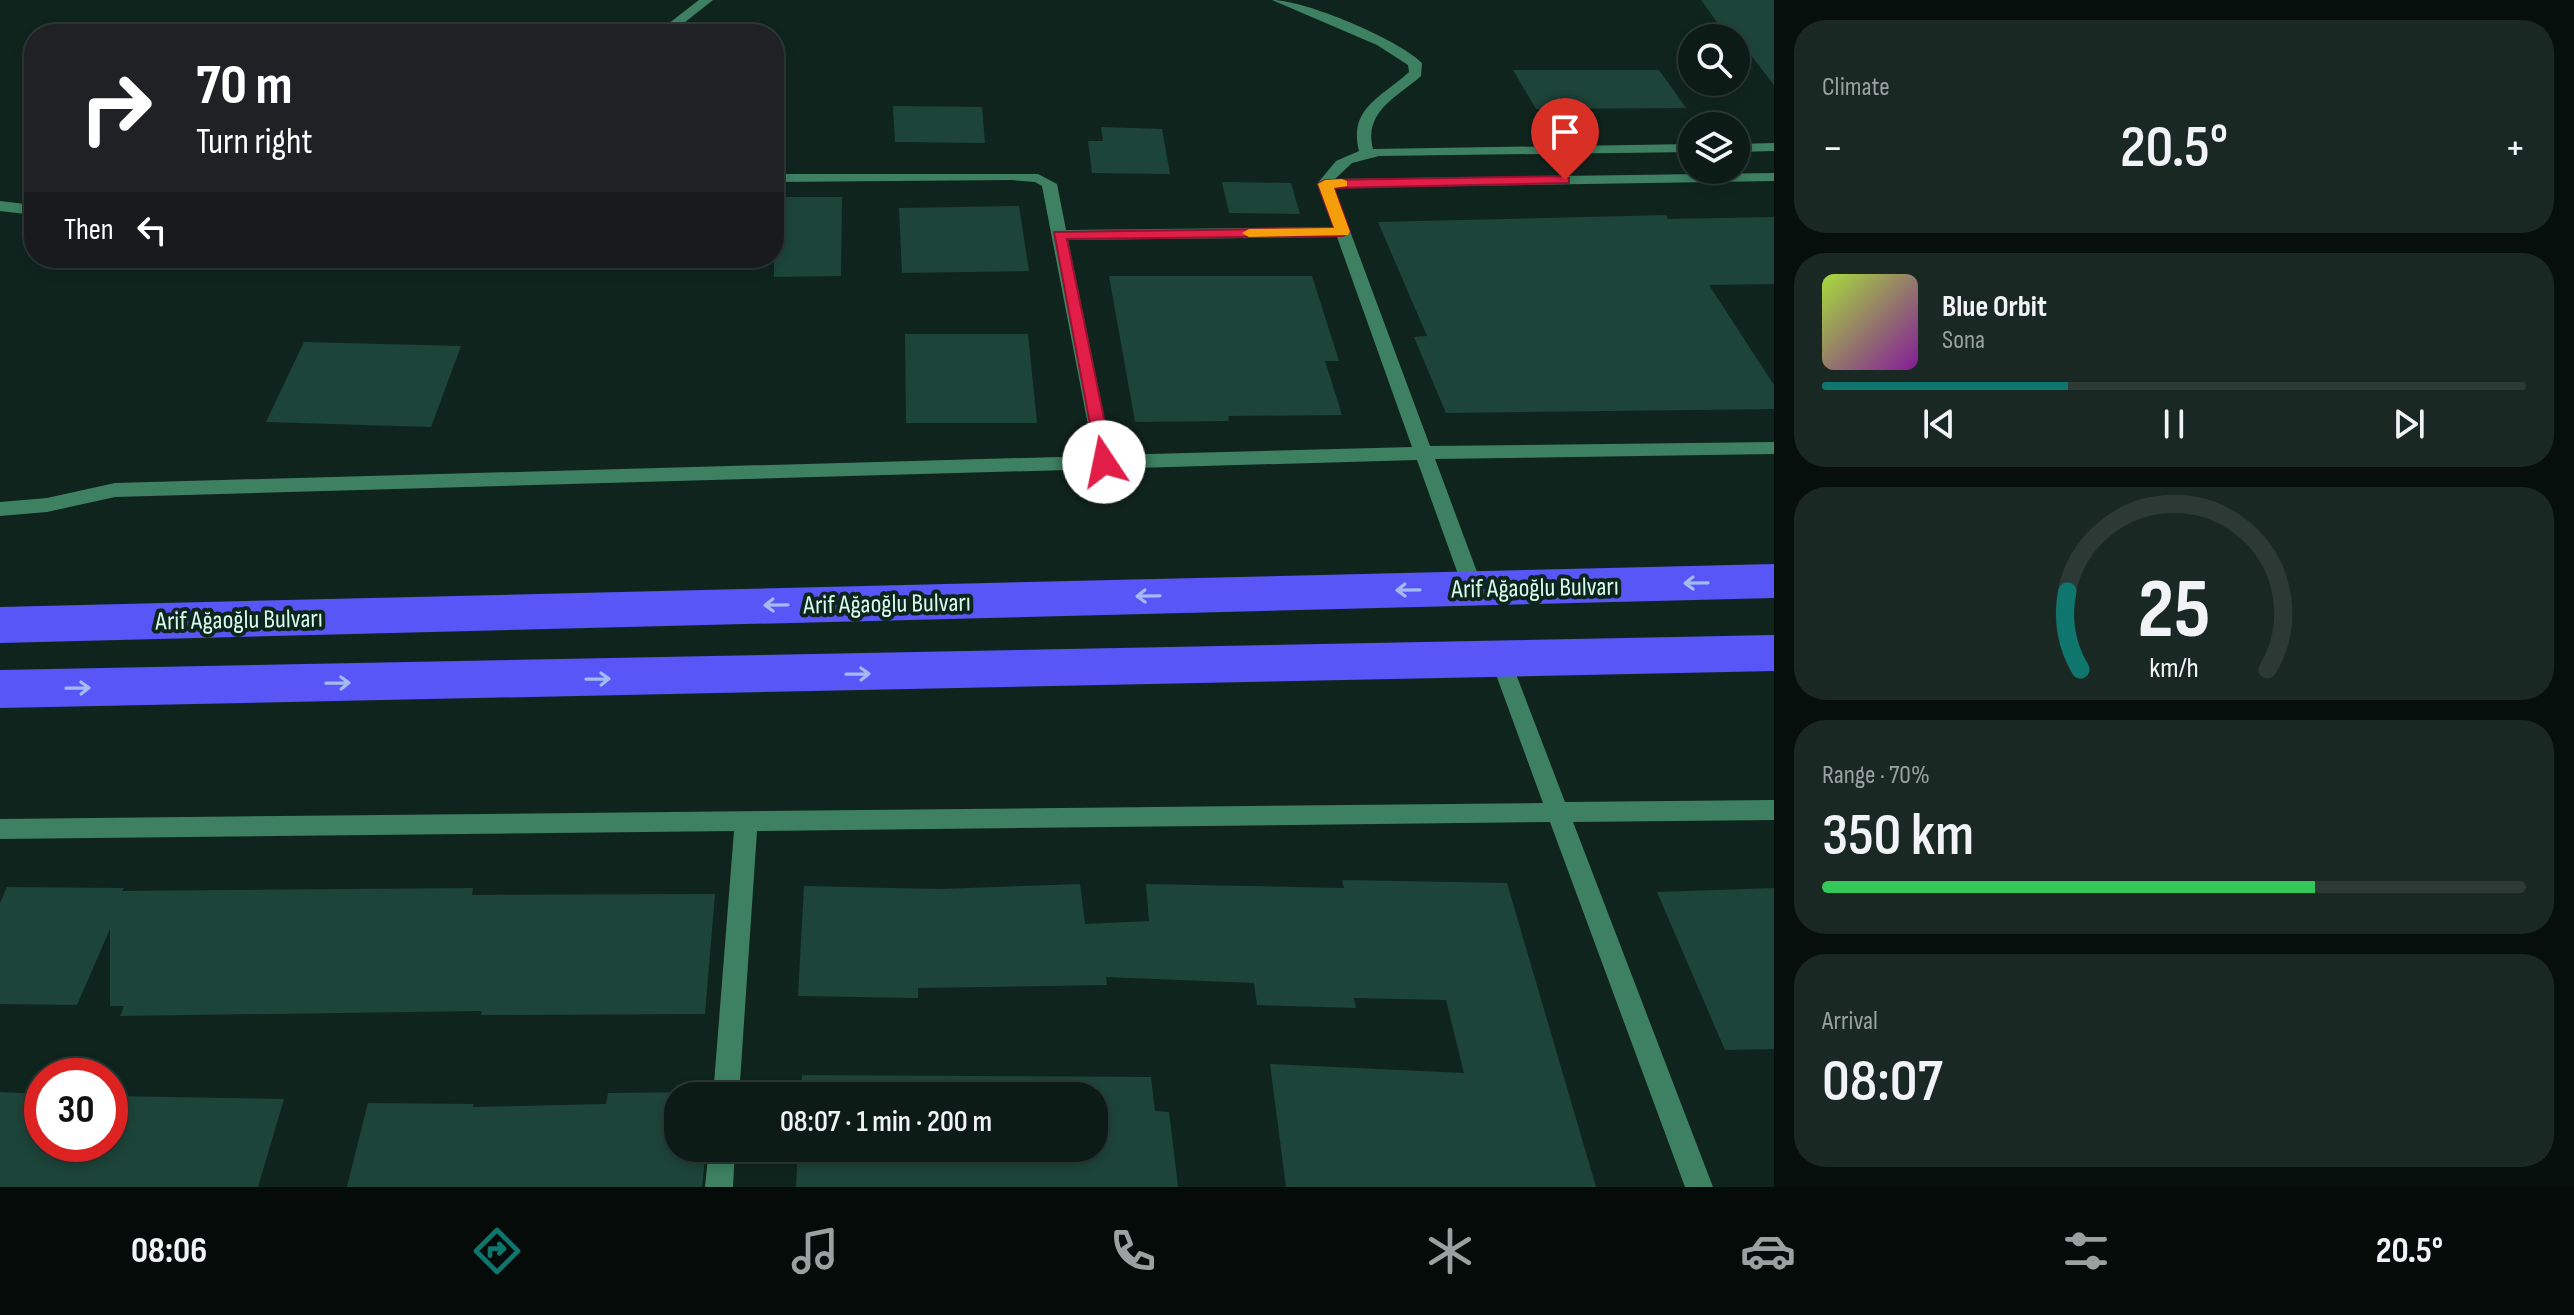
<!DOCTYPE html>
<meta charset="utf-8">
<style>
body{margin:0;font-family:"Sofia Sans Condensed",sans-serif;background:#1a2823;color:#f1f3f6;height:100vh;display:flex;flex-direction:column;font-size:30px;white-space:nowrap}
*{box-sizing:border-box;margin:0}
p{font-size:26px;color:#9aa1a1}
.icon{flex:none;width:44px;height:44px;fill:none;stroke:currentColor;stroke-width:2;stroke-linecap:round;stroke-linejoin:round}
.map{position:relative;flex:1;overflow:hidden}
.sheet{display:flex;flex-direction:column;gap:20px;padding:20px;background:#070f0c;width:800px}
.sheet>*{flex:none}
.top-card{position:absolute;left:24px;top:24px;width:760px;height:244px;border-radius:32px;box-shadow:0 4px 12px #0003,0 0 0 2px #2c3935;background:#202124;color:#fff;overflow:hidden}
.buttons{position:absolute;left:1678px;top:24px;display:grid;gap:16px}
.buttons a{display:grid;place-items:center;width:72px;height:72px;border-radius:50%;background:#0c1b16;box-shadow:0 4px 12px #0003,0 0 0 2px #2c3935;font-size:40px}
.speed{position:absolute;left:24px;top:1058px;display:flex;gap:16px;font-size:40px;font-weight:700;text-align:center}
.speed>*{display:grid;place-content:center;width:104px;height:104px;border-radius:50%;background:#0c1b16;box-shadow:0 4px 12px #0003,0 0 0 2px #2c3935;line-height:1}
.speed .limit{border:12px solid #d22;background:#fff;color:#111}
.pin{position:absolute;display:grid;place-items:center;width:68px;height:68px;color:#fff;margin:-82px -34px;border-radius:50% 50% 50% 0;rotate:-45deg;box-shadow:0 0 8px #0007}
.pin .icon{rotate:45deg}
.me{position:absolute;width:88px;margin:-44px;rotate:349deg;stroke-linejoin:round;filter:drop-shadow(0 0 6px #0008)}
.turn{display:flex;align-items:center;gap:28px;height:168px;padding:0 40px;font-size:36px}
.turn .icon{width:104px;height:104px;stroke-width:2.5}
.turn b{display:block;font-size:56px;line-height:68px}
.then{display:flex;align-items:center;height:76px;padding:0 40px;background:#0003;gap:16px;font-size:30px}
.big{font-size:60px;font-weight:600;line-height:1.1}
.sheet .card{flex:1;display:flex;flex-direction:column;justify-content:center;gap:12px;min-width:0;padding:0 28px;border-radius:32px;background:#1a2823}
.sheet .dial{align-items:center;gap:0}
.dial svg{height:208px;overflow:visible;fill:none;stroke:#2c3935;stroke-width:7;stroke-linecap:round;text-anchor:middle}
.dial text{fill:#f1f3f6;stroke:none}
.song{display:flex;align-items:center;gap:24px}
.cover{width:96px;height:96px;border-radius:12px;background:linear-gradient(135deg,hsl(80 70% 55%),hsl(290 70% 35%))}
.played{height:8px;border-radius:4px;background:linear-gradient(90deg,#0f766e 35%,#2c3935 35%)}
.keys{display:flex;justify-content:space-around;direction:ltr}
.heat{display:flex;justify-content:space-between;align-items:center;font-size:44px;direction:ltr}
.charge{height:12px;border-radius:6px;background:linear-gradient(90deg,#34c759 70%,#2c3935 0)}
.trip{position:absolute;left:664px;top:1082px;width:444px;height:80px;border-radius:32px;background:#0c1b16;box-shadow:0 4px 12px #0003,0 0 0 2px #2c3935;font-weight:600;line-height:80px;text-align:center}
.tabs{display:flex;height:128px;justify-content:space-around;align-items:center;background:#050b09;color:#9aa1a1}
.tabs .icon{width:56px;height:56px}
.tabs .active{color:#0f766e}
.tabs b{font-size:36px;color:#f1f3f6}
main{display:flex;flex:1;min-height:0}
.map>svg:first-child{display:block}
</style>
<main>
<div class="map">
<svg width="1774" height="1187" viewBox="0 0 1774 1187">
<rect width="100%" height="100%" fill="#10241e"/>
<g fill="#1d4439">
<path d="M1701,0h73v85l-37,-48 -10,-1z"/>
<path d="M1513,70h146l27,38 -150,1z"/>
<path d="M893,106l89,1 3,36 -90,-1z"/>
<path d="M1101,127l61,2 8,45 -78,-1 -4,-32h15z"/>
<path d="M1222,182l69,1 9,31 -71,-1z"/>
<path d="M774,197h68l-1,79 -67,1z"/>
<path d="M1019,206l10,65 -127,2 -3,-65z"/>
<path d="M1666,215l2,4 106,-2v67l-65,1 65,100v24l-328,4 -32,-76 13,-1 -49,-114z"/>
<path d="M1109,276h203l27,85h-14l17,54 -114,1 1,5 -94,1z"/>
<path d="M905,334h123l9,89h-131z"/>
<path d="M304,342l157,4 -30,81 -165,-5z"/>
<path d="M1342,880l165,3 89,304h-310l-16,-123 194,9 -18,-73 -92,-2 2,10 -99,-3 -3,-22 -148,-6 1,8 -189,3v10l-120,-2 6,-110 135,3 141,-5 5,40 64,-3 -3,-37 198,4z"/>
<path d="M7,887l117,1 -2,3 351,-3 -1,7 243,-1 -10,120 -224,1 1,-4 -362,5 4,-10h-14v-77l-33,76 -77,-1v-101z"/>
<path d="M1774,888v161l-49,1 -68,-158z"/>
<path d="M802,1075l349,2 4,34 14,1 9,75h-382l2,-39h296v-52h-293z"/>
<path d="M0,1092l42,2v50h68v-48l174,3 -26,88h-258z"/>
<path d="M710,1092v4h-32v52h28l-4,39h-355l21,-84 106,1 -1,3 133,-3 2,-11z"/>
</g>
<g fill="none" stroke-linecap="round" stroke-linejoin="round">
<g fill="#3d8162" fill-rule="evenodd">
<path d="M699,0h14l-43,34h-15z"/>
<path d="M1272,0c33,0 126,39 150,63l-1,13c-24,21 -58,36 -48,73l319,-5v8l-313,4 -27,7 -17,16 439,-6v8l-440,7 96,258 344,-4v12l-339,5 48,129 -3,5h-14l-3,-5 -46,-128 -1302,37 -68,15 -47,4v-14l47,-4 68,-15 979,-27 -52,-270 -7,-4 -24,-2 -237,2v-8h264l19,10 9,46 267,-3 -16,-43 19,-23 23,-10c-11,-43 23,-54 50,-79l-1,-7 -31,-20zM1337,237l75,210 -300,8 -44,-215z"/>
<path d="M1774,143v8l-38,1v-8z"/>
<path d="M0,201l34,4v10l-34,-4z"/>
<path d="M1501,653l7,2 3,6 54,141 209,-2v20l-201,2 140,365h-28l-135,-365 -793,9 -18,265h-26l21,-265 -734,8v-20l1543,-16 -52,-142 3,-6z"/>
<path d="M709,1148h26l-2,39h-28z"/>
</g>
<g fill="#5956f7" fill-rule="evenodd">
<path d="M1774,564v34l-1774,45v-36z"/>
<path d="M1774,635v36l-1774,37v-38z"/>
</g>
</g>
<defs><path id="oneway-shaft" d="M-6 0H5M1.5-3L5.5 0L1.5 3" fill="none" stroke-width="1.6" stroke-linecap="round" stroke-linejoin="round" transform="scale(2)"/></defs>
<g stroke="#a3baf2">
<use href="#oneway-shaft" transform="translate(1696 583) rotate(179)"/>
<use href="#oneway-shaft" transform="translate(1408 590) rotate(179)"/>
<use href="#oneway-shaft" transform="translate(1148 596) rotate(179)"/>
<use href="#oneway-shaft" transform="translate(776 605) rotate(179)"/>
<use href="#oneway-shaft" transform="translate(858 674) rotate(-1)"/>
<use href="#oneway-shaft" transform="translate(598 679) rotate(-1)"/>
<use href="#oneway-shaft" transform="translate(338 683) rotate(-1)"/>
<use href="#oneway-shaft" transform="translate(78 688) rotate(-1)"/>
</g>
<path fill="#e11d48" stroke="#92132f" stroke-width="2" d="M1565,176l4,2v5l-235,5 16,44 -7,4 -276,3 46,223 -9,6 -6,-1 -44,-235 280,-4 -16,-44 7,-4z"/>
<path fill="#f59e0b" d="M1342,179l5,2v5l-13,2 16,44 -2,3 -99,2 -7,-4 7,-4 85,-1 -16,-44 7,-4z"/>
<g text-anchor="middle" stroke-width="8" stroke-linejoin="round" paint-order="stroke">
<g font-size="26" fill="#d5fdee" stroke="#10241e">
<text transform="translate(1535 587) rotate(-1)" y="9">Arif Ağaoğlu Bulvarı</text>
<text transform="translate(887 603) rotate(-1)" y="9">Arif Ağaoğlu Bulvarı</text>
<text transform="translate(239 619) rotate(-1)" y="9">Arif Ağaoğlu Bulvarı</text>
</g>
</g>
</svg>
<div class="buttons">
<a><svg class="icon" aria-label="search" viewBox="0 0 24 24"><circle cx="10" cy="10" r="6"/><path d="M15 15l6 6"/></svg></a>
<a><svg class="icon" aria-label="layers" viewBox="0 0 24 24"><path d="M12 4l9 5-9 5-9-5zM3 14l9 5 9-5"/></svg></a>
</div>
<div class="speed"><div class="limit">30</div></div>
<div class="pin" style="left:1565px;top:180px;background:#d93025"><svg class="icon" aria-label="arrive" viewBox="0 0 24 24"><path d="M6 21V4h12l-3 4 3 4H6"/></svg></div>
<svg class="me" style="left:1104px;top:462px" viewBox="-20 -20 40 40"><circle r="19" fill="#fff"/><path d="M0-13L10 11 0 6-10 11z" fill="#e11d48"/></svg>
<div class="trip">08:07 · 1 min · 200 m</div>
<div class="top-card">
<div class="turn"><svg class="icon" aria-label="right" viewBox="0 0 24 24"><path d="M7 20v-9h11M14 6l5 5-5 5"/></svg><div><b>70 m</b>Turn right</div></div>
<div class="then">Then<svg class="icon" aria-label="left" viewBox="0 0 24 24"><path d="M17 20v-9H6M10 6l-5 5 5 5"/></svg></div>
</div>
</div>
<section class="sheet">
<div class="card"><p>Climate</p>
<div class="heat"><a>−</a><b class="big">20.5°</b><a>+</a></div>
</div>
<div class="card">
<div class="song"><i class="cover"></i><div><b>Blue Orbit</b><p>Sona</p></div></div>
<div class="played"></div>
<div class="keys"><svg class="icon" aria-label="previous" viewBox="0 0 24 24"><path d="M18 5L8 12l10 7zM5 5v14"/></svg><svg class="icon" aria-label="pause" viewBox="0 0 24 24"><path d="M8 5v14M16 5v14"/></svg><svg class="icon" aria-label="next" viewBox="0 0 24 24"><path d="M6 5l10 7-10 7zM19 5v14"/></svg></div>
</div>
<div class="card dial"><svg viewBox="0 0 100 80">
<path d="M14 69A42 42 0 1 1 86 69"/>
<path d="M14 69A42 42 0 0 1 9 39" stroke="#0f766e"/>
<text x="50" y="56" font-size="32" font-weight="700">25</text>
<text x="50" y="72" font-size="11">km/h</text>
</svg></div>
<div class="card"><p>Range · 70%</p><b class="big">350 km</b><div class="charge"></div></div>
<div class="card"><p>Arrival</p><b class="big">08:07</b></div>
</section>
</main>
<nav class="tabs">
<b>08:06</b>
<svg class="icon active" aria-label="directions" viewBox="0 0 24 24"><path d="M12 3l9 9-9 9-9-9zM9 14v-3h6M13 9l2 2-2 2"/></svg>
<svg class="icon" aria-label="music" viewBox="0 0 24 24"><path d="M9 18V5l10-2v13"/><circle cx="6" cy="18" r="3"/><circle cx="16" cy="16" r="3"/></svg>
<svg class="icon" aria-label="phone" viewBox="0 0 24 24"><path d="M5 4h4l2 5-3 2q2 4 5 5l2-3 5 2v4C11 20 4 13 5 4z"/></svg>
<svg class="icon" aria-label="climate" viewBox="0 0 24 24"><path d="M12 3v18M4 7l16 10M4 17L20 7"/></svg>
<svg class="icon" aria-label="car" viewBox="0 0 24 24"><path d="M5 17H2v-5l4-1 3-4h7l3 4 3 1v5h-3M9 17h6M6 11h13"/><circle cx="7" cy="17" r="2"/><circle cx="17" cy="17" r="2"/></svg>
<svg class="icon" aria-label="filters" viewBox="0 0 24 24"><path d="M4 7h16M4 17h16"/><circle cx="9" cy="7" r="2"/><circle cx="15" cy="17" r="2"/></svg>
<b>20.5°</b>
</nav>
